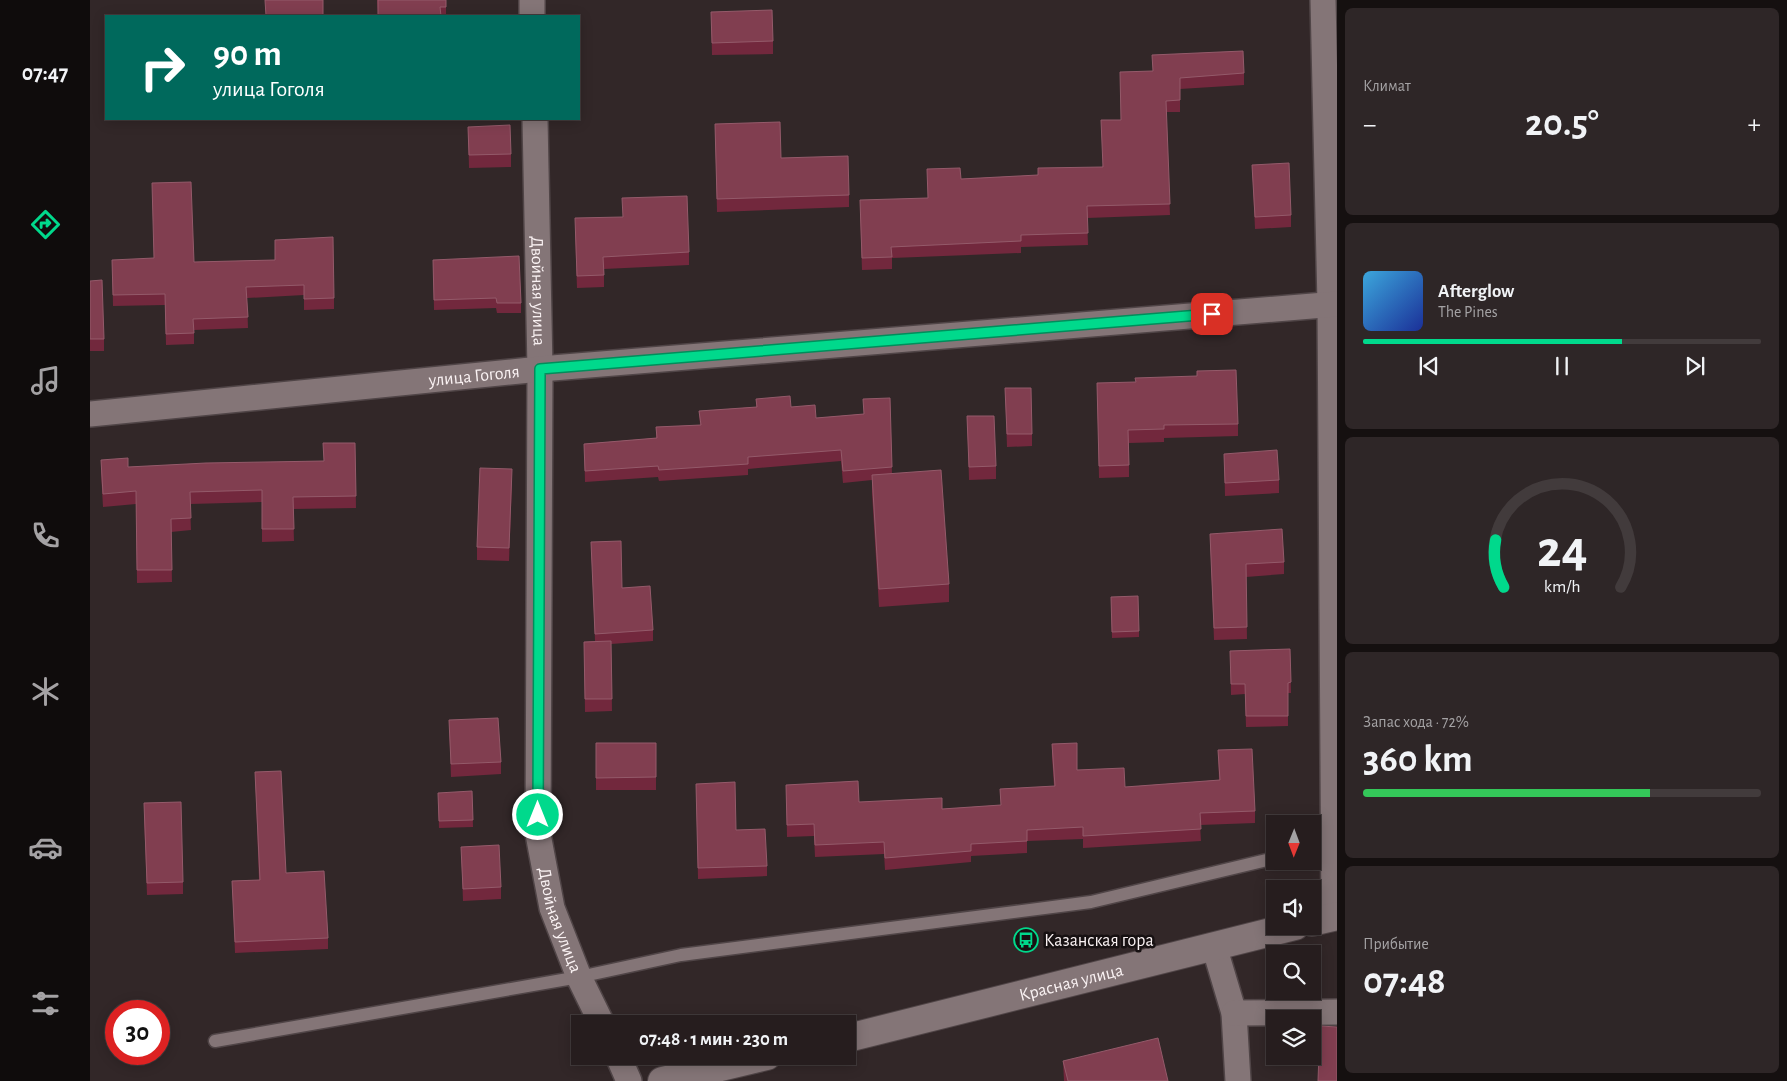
<!DOCTYPE html>
<html lang="ru">
<meta charset="utf-8">
<style>
body{margin:0;font-family:"Alegreya Sans",sans-serif;background:#2e2627;color:#f1f3f6;height:100vh;display:flex;flex-direction:column;font-size:19px;white-space:nowrap}
*{box-sizing:border-box;margin:0}
p{font-size:16px;color:#a4a2a4}
.icon{flex:none;width:28px;height:28px;fill:none;stroke:currentColor;stroke-width:2;stroke-linecap:round;stroke-linejoin:round}
.map{position:relative;flex:1;overflow:hidden}
.sheet{display:flex;flex-direction:column;gap:8px;padding:8px;background:#151010;width:450px}
.sheet>*{flex:none}
.top-card{position:absolute;left:15px;top:15px;width:475px;height:105px;border-radius:0px;box-shadow:0 2px 12px #0003,0 0 0 1px #423b3c;background:#00695c;color:#fff;overflow:hidden}
.needle{width:32px;rotate:181deg}
.tools{position:absolute;left:1176px;top:815px;display:grid;gap:10px}
.tools a{display:grid;place-items:center;width:55px;height:55px;border-radius:0px;background:#261d1e;box-shadow:0 2px 12px #0003,0 0 0 1px #423b3c;font-size:25px}
.speed{position:absolute;left:15px;top:1000px;display:flex;gap:10px;font-size:25px;font-weight:700;text-align:center}
.speed>*{display:grid;place-content:center;width:65px;height:65px;border-radius:50%;background:#261d1e;box-shadow:0 2px 12px #0003,0 0 0 1px #423b3c;line-height:1}
.speed .limit{border:8px solid #d22;background:#fff;color:#111}
.pin{position:absolute;display:grid;place-items:center;width:42px;height:42px;color:#fff;margin:-21px;border-radius:10px;box-shadow:0 2px 8px #0006}
.me{position:absolute;width:55px;margin:-28px;rotate:0deg;stroke-linejoin:round;filter:drop-shadow(0 0 4px #0008)}
.turn{display:flex;align-items:center;gap:18px;height:105px;padding:0 25px;font-size:22px}
.turn .icon{width:65px;height:65px;stroke-width:2.5}
.turn b{display:block;font-size:35px;line-height:42px}
.big{font-size:38px;font-weight:700;line-height:1.1}
.sheet .widget{flex:1;display:flex;flex-direction:column;justify-content:center;gap:8px;min-width:0;padding:0 18px;border-radius:8px;background:#2e2627}
.sheet .dial{align-items:center;gap:0}
.dial svg{height:130px;overflow:visible;fill:none;stroke:#423b3c;stroke-width:7;stroke-linecap:round;text-anchor:middle}
.dial text{fill:#f1f3f6;stroke:none}
.song{display:flex;align-items:center;gap:15px}
.cover{width:60px;height:60px;border-radius:8px;background:linear-gradient(135deg,hsl(200 70% 55%),hsl(230 70% 35%))}
.played{height:5px;border-radius:2px;background:linear-gradient(90deg,#00d98c 65%,#423b3c 65%)}
.keys{display:flex;justify-content:space-around;direction:ltr}
.heat{display:flex;justify-content:space-between;align-items:center;font-size:28px;direction:ltr}
.charge{height:8px;border-radius:4px;background:linear-gradient(90deg,#34c759 72%,#423b3c 0)}
.trip{position:absolute;left:481px;top:1015px;width:285px;height:50px;border-radius:0px;background:#261d1e;box-shadow:0 2px 12px #0003,0 0 0 1px #423b3c;font-weight:700;line-height:50px;text-align:center}
main{display:flex;flex:1;min-height:0}
.dock{display:flex;flex-direction:column;width:90px;justify-content:space-around;align-items:center;background:#0f0c0c;color:#a4a2a4}
.dock .icon{width:35px;height:35px}
.dock .current{color:#00d98c}
.dock b{font-size:22px;color:#f1f3f6}
.map>svg:first-child{display:block}
</style>
<main>
<nav class="dock">
<b>07:47</b>
<svg class="icon current" aria-label="directions" viewBox="0 0 24 24"><path d="M12 3l9 9-9 9-9-9zM9 14v-3h6M13 9l2 2-2 2"/></svg>
<svg class="icon" aria-label="music" viewBox="0 0 24 24"><path d="M9 18V5l10-2v13"/><circle cx="6" cy="18" r="3"/><circle cx="16" cy="16" r="3"/></svg>
<svg class="icon" aria-label="phone" viewBox="0 0 24 24"><path d="M5 4h4l2 5-3 2q2 4 5 5l2-3 5 2v4C11 20 4 13 5 4z"/></svg>
<svg class="icon" aria-label="climate" viewBox="0 0 24 24"><path d="M12 3v18M4 7l16 10M4 17L20 7"/></svg>
<svg class="icon" aria-label="car" viewBox="0 0 24 24"><path d="M5 17H2v-5l4-1 3-4h7l3 4 3 1v5h-3M9 17h6M6 11h13"/><circle cx="7" cy="17" r="2"/><circle cx="17" cy="17" r="2"/></svg>
<svg class="icon" aria-label="filters" viewBox="0 0 24 24"><path d="M4 7h16M4 17h16"/><circle cx="9" cy="7" r="2"/><circle cx="15" cy="17" r="2"/></svg>
</nav>
<div class="map">
<svg width="1247" height="1081" viewBox="0 0 1247 1081">
<rect width="100%" height="100%" fill="#322728"/>
<g fill="none" stroke-linecap="round" stroke-linejoin="round">
<g stroke="#504547" stroke-width="15">
<g id="lane">
<path d="M1222,850l25,-5"/>
<path d="M125,1041l364,-64 102,-22 410,-53 184,-44"/>
</g>
</g>
<g stroke="#504547" stroke-width="28">
<g id="street">
<path d="M442,0v16"/>
<path d="M1233,0l7,304 4,613"/>
<path id="s1" d="M445,119l5,250 -2,465 14,74 27,69 23,47"/>
<path id="s2" d="M0,414l450,-45 797,-65"/>
<path d="M1124,946l20,67 4,68"/>
<path d="M1144,1013l103,-1"/>
<path d="M528,1056l11,25"/>
</g>
</g>
<g stroke="#504547" stroke-width="30">
<g id="secondary">
<path d="M1222,922l25,-6"/>
<path id="s3" d="M758,1038l447,-112"/>
<path d="M572,1081l105,-25"/>
</g>
</g>
<use href="#lane" stroke="#847577" stroke-width="12"/>
<use href="#street" stroke="#847577" stroke-width="25"/>
<use href="#secondary" stroke="#847577" stroke-width="28"/>
</g>
<g fill="#72283d">
<path d="M233,0v16h-58z"/>
<path d="M287,0h69v16h-68z"/>
<path d="M621,12l62,29v13l-61,1z"/>
<path d="M1062,71l92,2v12l-64,4v23h-14l4,103 -83,3 1,27 -67,2v6l-129,5v11l-30,1 -2,-58 68,-14 33,-19 77,-4 64,-8 19,-47z"/>
<path d="M625,124l134,71v12l-132,5z"/>
<path d="M378,127l43,27v13l-42,1z"/>
<path d="M1162,165l39,50v12l-36,2z"/>
<path d="M485,231l114,21v13l-85,4v18l-27,1z"/>
<path d="M22,260l82,2 81,-2 59,38v11l-30,1v-15l-57,3 1,30 -54,2v14l-28,1 -1,-40 -52,1z"/>
<path d="M343,260l88,43v10h-24l-1,-5 -62,2z"/>
<path d="M0,281l14,58v12h-14z"/>
<path d="M1007,383l141,41v12l-74,2v4l-35,1v34l-30,1z"/>
<path d="M915,388l27,46v12l-25,1z"/>
<path d="M800,398l2,76 57,110v18l-70,5 -7,-114v-13l-29,3 -2,-22 -93,8v6l-89,6 -1,-4 -73,5 -1,-38 72,-6v-11l44,-2 -1,-14 57,-4v-8l35,8 25,11 47,-4z"/>
<path d="M877,416l29,50v13l-27,1z"/>
<path d="M265,443l1,65 -63,1 1,32 -32,1v-40l-72,2 1,26 -20,2 1,50 -35,1 -1,-79 -33,3 -2,-35v-12l27,7 196,-6z"/>
<path d="M1134,454l55,26v13l-54,3z"/>
<path d="M422,482l-3,79 -32,-1v-13z"/>
<path d="M1120,534l74,28v12l-38,3 1,62 -33,1z"/>
<path d="M501,542l31,46 31,42v11l-42,3 1,67 -27,1 -1,-70 11,-1z"/>
<path d="M1021,597l28,34v6l-27,1z"/>
<path d="M1200,649l1,44h-3v33l-42,1 -1,-33 -14,1 -1,-44z"/>
<path d="M359,720l52,42v12l-50,3z"/>
<path d="M506,743l60,34v13h-60z"/>
<path d="M962,744l25,26 48,17 94,-7 -1,-30 37,61v12l-55,2 1,16 -118,7v-9l-56,2v12l-56,3v6l-86,8 -1,-16 -69,3 -1,-21 -27,1 -1,-52 73,17 83,7 59,-4 -1,-16 54,-3 -2,-30z"/>
<path d="M165,772l31,101 42,65v11l-93,4 -3,-72 27,-1z"/>
<path d="M606,784l71,82v10l-69,3z"/>
<path d="M382,791l1,36 -34,1 -1,-29z"/>
<path d="M54,815l39,67v12l-36,1z"/>
<path d="M371,847l40,40v12l-38,2z"/>
<path d="M973,1061l105,20h-104z"/>
</g>
<path fill="#521f2c" d="M422,469v13l-3,79v-13z"/>
<g fill="#813e50" stroke="#945a6a">
<path d="M175,0h58v15l-57,1z"/>
<path d="M288,0h68v7h-6l1,9h-63z"/>
<path d="M682,10l1,31 -61,2 -1,-31z"/>
<path d="M1153,51l1,22 -64,5v22l-14,1 4,103 -83,2 1,27 -67,2v6l-130,6 1,10 -30,1 -2,-58 68,-2 -1,-29 33,-1 1,11 77,-4v-7l65,-1 -2,-47h20l-1,-48 33,-1 -1,-16z"/>
<path d="M690,122l1,36 67,-2 1,39 -132,4 -2,-75z"/>
<path d="M420,125l1,29 -42,1 -1,-28z"/>
<path d="M1199,163l2,52 -36,2 -3,-52z"/>
<path d="M101,182l3,80 81,-2v-20l58,-3 1,61 -30,1v-14l-58,2 2,30 -55,2 1,14 -28,1 -1,-40 -52,1 -1,-35 42,-2 -2,-75z"/>
<path d="M597,196l2,56 -86,5 1,18 -27,1 -2,-58 48,-1 -1,-19z"/>
<path d="M429,256l2,47h-24l-1,-5 -62,2 -1,-40z"/>
<path d="M12,280l2,59h-14v-58z"/>
<path d="M1146,370l2,54 -74,1v4l-36,1 1,35 -30,1 -2,-83 39,-1 -1,-4 62,-2v-5z"/>
<path d="M915,388h26l1,46h-25z"/>
<path d="M700,396l1,11 24,-2 1,13 48,-4 -1,-15 27,-1 2,69 -49,4 -2,-21 -93,7v7l-89,6 -1,-4 -73,5 -1,-27 73,-6 -1,-11 45,-2 -2,-14 58,-4 -1,-8z"/>
<path d="M877,416h27l2,50 -27,1z"/>
<path d="M233,443h32l1,53 -63,1 1,32h-32v-39l-72,2 1,26 -20,1 1,51h-35l-1,-79 -33,3 -2,-34 27,-2v9l78,-4 118,-2z"/>
<path d="M1187,450l2,30 -54,3 -1,-29z"/>
<path d="M390,468l32,1 -3,79 -32,-1z"/>
<path d="M851,470l8,114 -70,5 -7,-114z"/>
<path d="M1192,529l2,33 -38,2 1,63 -33,1 -4,-94z"/>
<path d="M531,541l1,47 28,-2 3,44 -58,4 -4,-92z"/>
<path d="M1048,596l1,35 -27,1 -1,-35z"/>
<path d="M521,641l1,58h-27l-1,-57z"/>
<path d="M1200,649l1,33 -3,1v33h-42l-1,-32h-14l-1,-33z"/>
<path d="M408,718l3,44 -50,2 -2,-44z"/>
<path d="M506,743h60v34l-60,1z"/>
<path d="M987,743v27l47,-2 1,19 95,-7 -2,-30 34,-1 3,62 -55,2 1,16 -118,7v-9l-56,3v11l-56,3v7l-86,7 -1,-16 -69,3 -1,-21 -27,1 -1,-40 72,-4 1,21 83,-4v11l59,-4 -1,-16 55,-3 -3,-42z"/>
<path d="M191,771l5,102 38,-2 4,67 -93,4 -3,-61 28,-1 -5,-108z"/>
<path d="M645,782l1,48 29,-1 2,37 -69,2 -2,-84z"/>
<path d="M382,791l1,29 -34,1 -1,-28z"/>
<path d="M91,802l2,80 -36,1 -3,-80z"/>
<path d="M409,845l2,42 -38,2 -2,-42z"/>
<path d="M1230,1026l17,1v54h-19z"/>
<path d="M1068,1038l10,43h-100l-5,-20z"/>
</g>
<g fill="none" stroke-linecap="round" stroke-linejoin="round">
<g stroke="#008d5b" stroke-width="12">
<path id="route" d="M448,815l2,-446 672,-55"/>
</g>
<use href="#route" stroke="#00d98c" stroke-width="9"/>
</g>
<defs>
<g id="bus-ring" transform="scale(1.25)"><circle r="9.5" fill="#171112" stroke="#00d98c" stroke-width="1.5"/><path d="M-5-6H5V4H4V6H2V4H-2V6H-4V4H-5ZM-3.5-4V0h7V-4ZM-3.5 1.2v1.5H-2V1.2ZM2 1.2v1.5H3.5V1.2Z" fill="#00d98c"/></g>
</defs>
<g fill-rule="evenodd">
<use href="#bus-ring" x="936" y="940"/>
</g>
<g text-anchor="middle" stroke-width="5" stroke-linejoin="round" paint-order="stroke">
<g font-size="18" fill="#faf2f3" stroke="#171112">
<text dy="6" stroke="none"><textPath href="#s1" startOffset="172">Двойная улица</textPath></text>
<text dy="6" stroke="none"><textPath href="#s2" startOffset="386">улица Гоголя</textPath></text>
<text dy="6" stroke="none"><textPath href="#s1" startOffset="804">Двойная улица</textPath></text>
<text dy="6" stroke="none"><textPath href="#s3" startOffset="230">Красная улица</textPath></text>
</g>
<g font-size="18" fill="#faf2f3" stroke="#171112" text-anchor="start">
<text x="954" y="946">Казанская гора</text>
</g>
</g>
</svg>
<div class="tools">
<a><svg class="needle" viewBox="-14 -14 28 28"><path d="M0-13l5 13h-10z" fill="#e53935"/><path d="M0 13l5-13h-10z" fill="#a4a2a4"/></svg></a>
<a><svg class="icon" aria-label="sound" viewBox="0 0 24 24"><path d="M4 9h4l5-4v14l-5-4H4zM17 9q2 3 0 6"/></svg></a>
<a><svg class="icon" aria-label="search" viewBox="0 0 24 24"><circle cx="10" cy="10" r="6"/><path d="M15 15l6 6"/></svg></a>
<a><svg class="icon" aria-label="layers" viewBox="0 0 24 24"><path d="M12 4l9 5-9 5-9-5zM3 14l9 5 9-5"/></svg></a>
</div>
<div class="speed"><div class="limit">30</div></div>
<div class="pin" style="left:1122px;top:314px;background:#d93025"><svg class="icon" aria-label="arrive" viewBox="0 0 24 24"><path d="M6 21V4h12l-3 4 3 4H6"/></svg></div>
<svg class="me" style="left:448px;top:815px" viewBox="-20 -20 40 40"><circle r="17" fill="#00d98c" stroke="#fff" stroke-width="3"/><path d="M0-11L8 9 0 5-8 9z" fill="#fff"/></svg>
<div class="trip">07:48 · 1 мин · 230 m</div>
<div class="top-card">
<div class="turn"><svg class="icon" aria-label="right" viewBox="0 0 24 24"><path d="M7 20v-9h11M14 6l5 5-5 5"/></svg><div><b>90 m</b>улица Гоголя</div></div>
</div>
</div>
<section class="sheet">
<div class="widget"><p>Климат</p>
<div class="heat"><a>−</a><b class="big">20.5°</b><a>+</a></div>
</div>
<div class="widget">
<div class="song"><i class="cover"></i><div><b>Afterglow</b><p>The Pines</p></div></div>
<div class="played"></div>
<div class="keys"><svg class="icon" aria-label="previous" viewBox="0 0 24 24"><path d="M18 5L8 12l10 7zM5 5v14"/></svg><svg class="icon" aria-label="pause" viewBox="0 0 24 24"><path d="M8 5v14M16 5v14"/></svg><svg class="icon" aria-label="next" viewBox="0 0 24 24"><path d="M6 5l10 7-10 7zM19 5v14"/></svg></div>
</div>
<div class="widget dial"><svg viewBox="0 0 100 80">
<path d="M14 69A42 42 0 1 1 86 69"/>
<path d="M14 69A42 42 0 0 1 9 40" stroke="#00d98c"/>
<text x="50" y="56" font-size="32" font-weight="700">24</text>
<text x="50" y="72" font-size="11">km/h</text>
</svg></div>
<div class="widget"><p>Запас хода · 72%</p><b class="big">360 km</b><div class="charge"></div></div>
<div class="widget"><p>Прибытие</p><b class="big">07:48</b></div>
</section>
</main>
